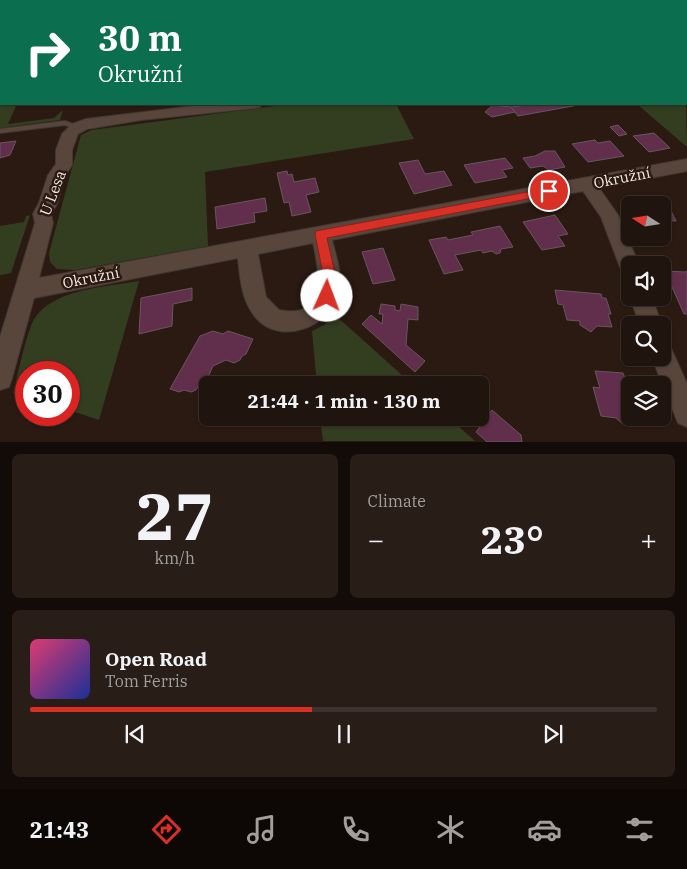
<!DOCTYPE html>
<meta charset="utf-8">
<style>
body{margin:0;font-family:"IBM Plex Serif",serif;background:#281d17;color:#f1f3f6;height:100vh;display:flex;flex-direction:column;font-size:19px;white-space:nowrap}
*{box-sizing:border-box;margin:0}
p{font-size:16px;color:#a29e9e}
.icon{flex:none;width:28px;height:28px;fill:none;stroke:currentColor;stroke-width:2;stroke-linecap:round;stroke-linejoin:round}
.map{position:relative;height:442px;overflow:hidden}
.side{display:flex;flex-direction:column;gap:12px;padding:12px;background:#120b08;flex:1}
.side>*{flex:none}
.top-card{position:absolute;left:0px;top:0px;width:688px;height:105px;box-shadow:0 1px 4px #0004,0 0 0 1px #3d332e;background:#0b6e4f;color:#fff;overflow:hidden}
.needle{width:32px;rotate:282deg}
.fabs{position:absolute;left:621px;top:196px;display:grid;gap:10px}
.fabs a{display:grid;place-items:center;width:50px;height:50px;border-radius:8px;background:#20140e;box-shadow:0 1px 4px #0004,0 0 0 1px #3d332e;font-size:25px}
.speed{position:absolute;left:15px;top:361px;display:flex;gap:10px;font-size:25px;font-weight:700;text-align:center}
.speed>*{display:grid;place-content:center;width:65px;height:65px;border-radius:50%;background:#20140e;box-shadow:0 1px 4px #0004,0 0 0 1px #3d332e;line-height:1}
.speed .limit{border:8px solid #d22;background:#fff;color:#111}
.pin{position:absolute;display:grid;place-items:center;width:42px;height:42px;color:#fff;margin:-21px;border:2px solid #fff;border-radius:50%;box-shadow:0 1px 5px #0007}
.me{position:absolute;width:55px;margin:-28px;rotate:2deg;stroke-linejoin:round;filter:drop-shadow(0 0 4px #0008)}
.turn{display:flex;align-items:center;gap:18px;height:105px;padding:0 15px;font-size:22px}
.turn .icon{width:65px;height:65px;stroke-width:2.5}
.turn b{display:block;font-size:35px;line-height:42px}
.big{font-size:38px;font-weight:700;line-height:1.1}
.side .card{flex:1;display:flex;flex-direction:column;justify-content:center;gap:8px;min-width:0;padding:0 18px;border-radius:8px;background:#281d17}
.side .dial{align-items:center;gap:0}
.dial b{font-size:65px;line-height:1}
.song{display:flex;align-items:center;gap:15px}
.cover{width:60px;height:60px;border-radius:8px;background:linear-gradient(135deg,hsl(340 70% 55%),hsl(230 70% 35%))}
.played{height:5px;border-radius:2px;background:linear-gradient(90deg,#d93025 45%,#3d332e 45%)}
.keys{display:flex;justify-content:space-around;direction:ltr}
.heat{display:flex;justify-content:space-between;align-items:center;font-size:28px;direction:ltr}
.side .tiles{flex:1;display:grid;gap:12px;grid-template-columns:1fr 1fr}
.card:last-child{grid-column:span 2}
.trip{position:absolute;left:199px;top:376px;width:290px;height:50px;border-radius:8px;background:#20140e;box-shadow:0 1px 4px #0004,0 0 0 1px #3d332e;font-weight:700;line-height:50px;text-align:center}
.menu{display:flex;height:80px;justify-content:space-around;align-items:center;background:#0d0806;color:#a29e9e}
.menu .icon{width:35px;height:35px}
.menu .on{color:#d93025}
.menu b{font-size:22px;color:#f1f3f6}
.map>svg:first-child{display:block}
</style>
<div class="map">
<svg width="687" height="442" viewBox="0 0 687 442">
<rect width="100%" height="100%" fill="#2a1a12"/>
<g fill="#333e20">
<path d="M0,94l1,10h16l-9,20 46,-6 9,-8 -3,10 -60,8z"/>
<path d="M686,102l1,45 -50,-43h49z"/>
<path d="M290,104h106l18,35 -209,33 3,74 -133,24 -18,-1 -7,-7 -1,-9 32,-118 11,-5z"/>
<path d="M30,215l-19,58 -11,2v-49l24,-4 2,-6z"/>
<path d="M139,281l-40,139 -30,-10v-38h-43v25l-13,-4c6,-22 10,-46 18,-67 14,-37 75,-39 108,-45z"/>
<path d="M335,315l78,70h-96l-5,-54 12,-6z"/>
<path d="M320,418h129l26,23h-152z"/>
</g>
<path fill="#43541d" d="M0,0h687v93l-1,-92h-685l-1,93z"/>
<g fill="#612f4c" stroke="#68565f">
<path d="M536,104h48l-66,12 -7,-9z"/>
<path d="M493,105l18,2 4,5 -23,5 -7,-5z"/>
<path d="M618,125l9,9 -8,2 -9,-9z"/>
<path d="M654,133l16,15 -21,4 -16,-16z"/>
<path d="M595,140l3,3 12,-2 14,15 -36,6 -16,-18z"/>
<path d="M16,141l-6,14 -10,3v-15z"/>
<path d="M545,151h10l10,16 -16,3 -6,-4 -13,2 -7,-10 12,-2z"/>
<path d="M505,158l8,10 -11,2 5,7 -32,6 -11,-18z"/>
<path d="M418,160l7,14 19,-3 8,14 -38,9 -15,-31z"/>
<path d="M287,171l1,4 4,-1 2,8 21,-4 4,14 -13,3 5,17 -19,4 -3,-14 -5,1 -7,-30z"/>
<path d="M637,196l31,3 3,6h-3l8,16 -14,-1v-15h-21z"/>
<path d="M265,198l2,13 -13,2 1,9 -38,7 -2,-22z"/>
<path d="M555,215l13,19 -10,2 7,10 -23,4 -19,-28z"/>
<path d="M500,226l13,21 -12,2 -1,4 -4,1 -4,-3 -9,2 -2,-3 -26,5 8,15 -19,4 -15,-34 17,-3 2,3 25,-5 -2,-3z"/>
<path d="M383,248l12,32 -22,4 -11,-32z"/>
<path d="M665,271l20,1 2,-1v43h-3z"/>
<path d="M192,288v12l-19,4 -1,22 -33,8 2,-36z"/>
<path d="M555,290l46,4 1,4h4l5,16h-3l4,13 -15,-1 -6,6 -11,-7v-4l-13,-1 -4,-15 -5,-1z"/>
<path d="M381,304l14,2v4l5,1 1,-7 17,3v13l-10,-1 -2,26 19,16 -10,11 -53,-48 9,-9 11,9 1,-10h-4z"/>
<path d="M213,331l10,3 5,-3 25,8 -7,15 -4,2 -2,4 -6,3 -8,-3 -13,6 -5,11 -6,2 -6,11 -5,2 -7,-2 -5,2 -9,-3 30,-53z"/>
<path d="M595,371l28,2 7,18v27h15l1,3 -16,-2 -2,4 -5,1 -7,-6 -15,-2 -8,-29 7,1z"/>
<path d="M492,410l29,25 1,7h-35l-11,-10z"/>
</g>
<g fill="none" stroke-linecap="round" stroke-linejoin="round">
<g stroke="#423632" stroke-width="2">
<g id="lane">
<rect x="686" y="94" width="1" height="5"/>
<path d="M65,121l16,6 -4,2 -12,-4 -65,8v-4z"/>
</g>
</g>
<g stroke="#423632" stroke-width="2">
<g id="street">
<path d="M210,104h52l-2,3 -5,1 -114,12 -54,9 -9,5 -6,16v15l-7,11 -8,28 -6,10 2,9 -14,55 648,-119v12l-88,17 19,27 21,50h-9v13l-7,-3 -22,-58 -18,-26 -251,49c4,16 11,35 7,52 -7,34 -57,54 -82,27 -15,-16 -17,-40 -19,-61l-204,40 -22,80 -3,9 -9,3v-53l35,-114 -2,-9 6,-11 9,-28 8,-11v-14l6,-16 10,-10 14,-5zM313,243c7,30 14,77 -34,67l-13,-13 -8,-43z"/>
<path d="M630,298h22l10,27h-22z"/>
<path d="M662,343l8,3 17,38v43l-9,-4 -26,-65h10z"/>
</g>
</g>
<use href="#lane" fill="#58463d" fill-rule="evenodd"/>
<use href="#street" fill="#58463d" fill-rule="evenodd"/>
</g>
<path fill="#d93025" stroke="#8d1f18" d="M549,188l4,1 1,2 -1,3 -226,44 7,31v27l-2,5 -5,1 -4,-1 -2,-5 1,-27 -7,-35 1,-3z"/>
<g text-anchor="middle" stroke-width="5" stroke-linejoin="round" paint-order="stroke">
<g font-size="15" fill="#f1e6e0" stroke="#2a1a12">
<text transform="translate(622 178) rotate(-11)" y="5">Okružní</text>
<text transform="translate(53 193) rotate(-69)" y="5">U Lesa</text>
<text transform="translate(91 278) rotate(-11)" y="5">Okružní</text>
</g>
</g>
</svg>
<div class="fabs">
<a><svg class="needle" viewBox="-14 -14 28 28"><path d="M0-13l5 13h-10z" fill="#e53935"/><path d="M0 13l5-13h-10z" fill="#a29e9e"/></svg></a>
<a><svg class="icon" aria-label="sound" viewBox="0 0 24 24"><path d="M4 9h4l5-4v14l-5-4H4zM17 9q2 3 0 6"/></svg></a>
<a><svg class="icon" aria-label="search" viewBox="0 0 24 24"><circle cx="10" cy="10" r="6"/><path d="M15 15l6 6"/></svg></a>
<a><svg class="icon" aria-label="layers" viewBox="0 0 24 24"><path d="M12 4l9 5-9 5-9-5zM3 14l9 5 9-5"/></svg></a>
</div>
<div class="speed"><div class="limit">30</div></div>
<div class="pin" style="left:549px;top:191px;background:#d93025"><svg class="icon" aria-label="arrive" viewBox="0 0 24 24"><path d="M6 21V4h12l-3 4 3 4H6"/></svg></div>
<svg class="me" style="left:327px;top:296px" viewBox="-20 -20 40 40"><circle r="19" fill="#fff"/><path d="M0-13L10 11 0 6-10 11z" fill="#d93025"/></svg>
<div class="trip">21:44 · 1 min · 130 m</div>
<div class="top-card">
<div class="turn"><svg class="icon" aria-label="right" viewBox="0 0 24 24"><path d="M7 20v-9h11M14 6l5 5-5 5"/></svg><div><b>30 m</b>Okružní</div></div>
</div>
</div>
<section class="side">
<div class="tiles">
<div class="card dial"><b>27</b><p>km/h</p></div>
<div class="card"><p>Climate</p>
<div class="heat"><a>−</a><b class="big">23°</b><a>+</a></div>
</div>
<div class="card">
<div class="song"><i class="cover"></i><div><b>Open Road</b><p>Tom Ferris</p></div></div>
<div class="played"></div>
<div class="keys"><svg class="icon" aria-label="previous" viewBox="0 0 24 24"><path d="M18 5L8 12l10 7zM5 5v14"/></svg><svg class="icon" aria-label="pause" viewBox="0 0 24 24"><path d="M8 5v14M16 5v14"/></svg><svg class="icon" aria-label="next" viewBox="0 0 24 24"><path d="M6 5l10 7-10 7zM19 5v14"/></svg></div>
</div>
</div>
</section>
<nav class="menu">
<b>21:43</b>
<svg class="icon on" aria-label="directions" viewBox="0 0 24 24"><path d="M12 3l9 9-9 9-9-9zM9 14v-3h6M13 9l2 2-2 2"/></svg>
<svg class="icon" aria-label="music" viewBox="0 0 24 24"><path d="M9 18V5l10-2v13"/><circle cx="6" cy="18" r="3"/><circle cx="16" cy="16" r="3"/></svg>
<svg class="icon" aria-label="phone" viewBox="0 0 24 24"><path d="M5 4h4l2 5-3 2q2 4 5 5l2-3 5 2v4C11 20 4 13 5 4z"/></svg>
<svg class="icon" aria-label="climate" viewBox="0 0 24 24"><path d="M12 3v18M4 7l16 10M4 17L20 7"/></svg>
<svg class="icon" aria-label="car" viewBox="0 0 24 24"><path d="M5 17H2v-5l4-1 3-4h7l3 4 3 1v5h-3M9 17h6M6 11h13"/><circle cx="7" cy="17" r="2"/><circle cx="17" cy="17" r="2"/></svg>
<svg class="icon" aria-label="filters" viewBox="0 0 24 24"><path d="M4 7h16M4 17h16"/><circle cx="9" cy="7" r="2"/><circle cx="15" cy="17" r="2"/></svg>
</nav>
